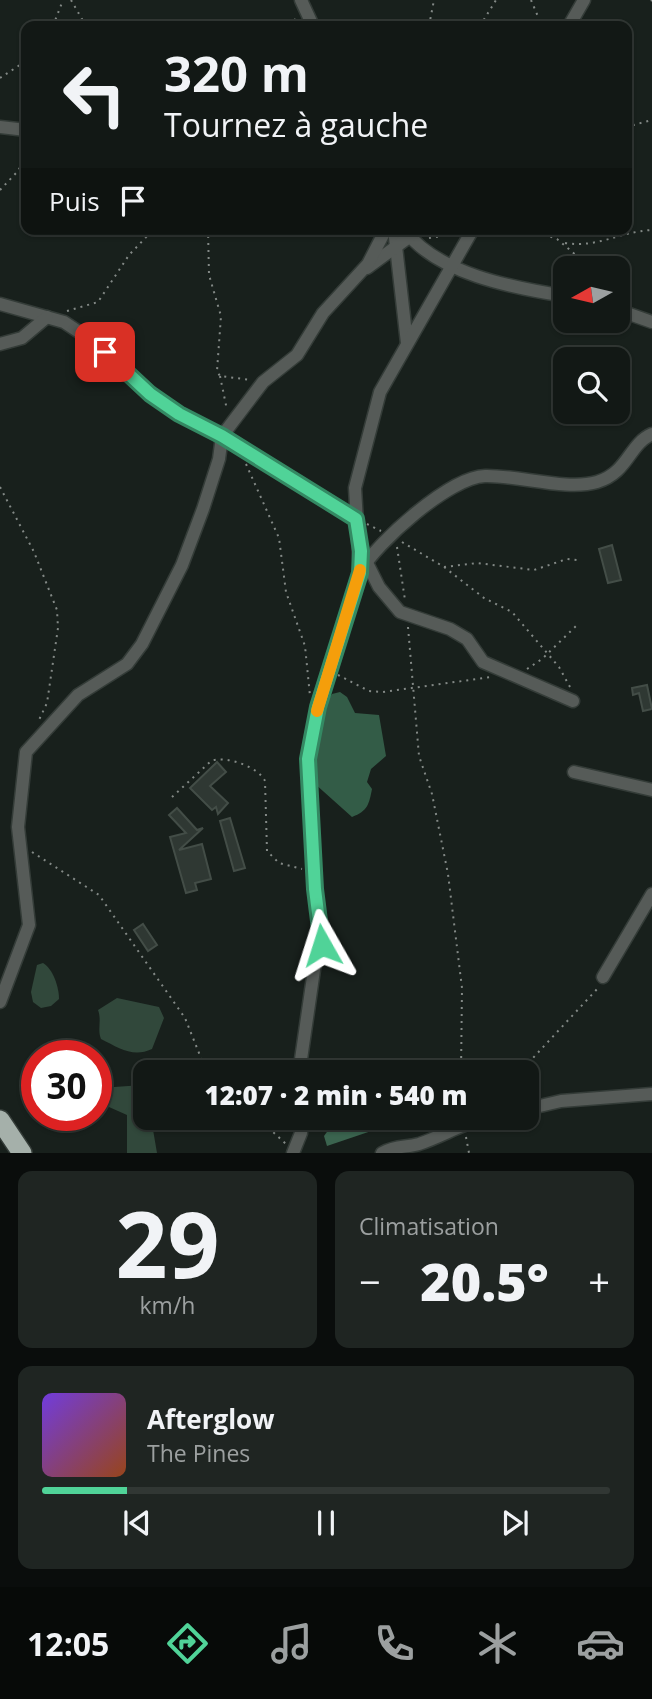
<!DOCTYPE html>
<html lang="fr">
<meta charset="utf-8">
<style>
body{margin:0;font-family:"Open Sans",sans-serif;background:#1f2522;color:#f1f3f6;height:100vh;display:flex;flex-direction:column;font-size:26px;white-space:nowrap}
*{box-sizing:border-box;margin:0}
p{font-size:23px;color:#9ca0a0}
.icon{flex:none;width:38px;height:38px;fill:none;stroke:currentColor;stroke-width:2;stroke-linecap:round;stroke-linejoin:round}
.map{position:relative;height:1153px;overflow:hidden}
.drawer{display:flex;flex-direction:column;gap:18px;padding:18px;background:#0a0d0c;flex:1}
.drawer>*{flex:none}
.banner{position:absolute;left:21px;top:21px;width:611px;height:214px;border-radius:14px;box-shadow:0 2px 5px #0004,0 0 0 2px #313734;background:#121815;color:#f1f3f6;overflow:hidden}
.needle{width:46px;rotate:262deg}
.fabs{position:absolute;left:553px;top:256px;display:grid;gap:14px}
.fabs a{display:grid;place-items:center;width:77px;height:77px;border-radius:14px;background:#121815;box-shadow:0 2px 5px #0004,0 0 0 2px #313734;font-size:35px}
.speed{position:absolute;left:21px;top:1040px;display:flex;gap:14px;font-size:35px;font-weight:700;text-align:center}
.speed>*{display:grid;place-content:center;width:91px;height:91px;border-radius:50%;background:#121815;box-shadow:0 2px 5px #0004,0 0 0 2px #313734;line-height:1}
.speed .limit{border:10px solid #d22;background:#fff;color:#111}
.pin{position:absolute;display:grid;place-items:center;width:60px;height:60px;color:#fff;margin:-30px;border-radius:14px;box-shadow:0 4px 10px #0006}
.me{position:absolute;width:77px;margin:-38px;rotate:354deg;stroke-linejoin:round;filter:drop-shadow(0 0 5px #0008)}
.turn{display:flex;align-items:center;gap:24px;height:147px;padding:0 28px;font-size:32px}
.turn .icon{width:91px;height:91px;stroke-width:2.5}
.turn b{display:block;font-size:49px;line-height:60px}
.then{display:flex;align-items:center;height:66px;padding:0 28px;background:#0003;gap:14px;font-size:26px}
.big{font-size:52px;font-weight:800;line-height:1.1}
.drawer .card{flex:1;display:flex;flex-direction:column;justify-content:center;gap:10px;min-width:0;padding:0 24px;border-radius:14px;background:#1f2522}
.drawer .dial{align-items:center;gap:0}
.dial b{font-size:91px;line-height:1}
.song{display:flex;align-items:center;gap:21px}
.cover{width:84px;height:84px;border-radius:10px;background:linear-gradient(135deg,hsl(260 70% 55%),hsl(20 70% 35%))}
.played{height:7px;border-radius:4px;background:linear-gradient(90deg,#50d398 15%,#313734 15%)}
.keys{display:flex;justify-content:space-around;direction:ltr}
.heat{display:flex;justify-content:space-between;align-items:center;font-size:38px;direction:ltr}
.drawer .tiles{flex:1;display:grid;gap:18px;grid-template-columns:1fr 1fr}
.card:last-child{grid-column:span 2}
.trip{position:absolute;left:133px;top:1060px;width:406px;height:70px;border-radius:14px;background:#121815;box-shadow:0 2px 5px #0004,0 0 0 2px #313734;font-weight:800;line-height:70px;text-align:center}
.tab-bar{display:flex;height:112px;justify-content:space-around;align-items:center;background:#070a08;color:#9ca0a0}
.tab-bar .icon{width:49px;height:49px}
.tab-bar .active{color:#50d398}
.tab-bar b{font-size:32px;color:#f1f3f6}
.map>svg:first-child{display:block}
</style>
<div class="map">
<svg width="652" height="1153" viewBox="0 0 652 1153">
<rect width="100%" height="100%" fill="#18201c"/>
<g fill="#31483b">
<path d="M43,963c10,6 16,24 16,36l-8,7 -10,2 -8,-6 -2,-10 6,-27z"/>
<path d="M117,998l42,9 5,11 -12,31c-19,9 -33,-1 -51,-10 -4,-10 1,-18 -3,-29z"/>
<path d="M145,1080v38h6l6,35h-30v-38l-27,-12 -4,-6 4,-9 43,-3z"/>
</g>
<path fill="#335c47" d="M340,692l7,5 8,16 24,2 7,41 -15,13 -4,13 5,7c-3,15 -4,22 -20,28l-38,-34 -2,-7 11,-69 9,-13z"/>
<path fill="#3b644f" d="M337,1118h57l-8,8 -59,20 -3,-10z"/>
<g fill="#2f3833" stroke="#434d47" stroke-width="2">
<path d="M612,545l9,35 -13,3 -9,-34z"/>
<path d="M647,685l5,24 -9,2 -4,-18 -6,2 -1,-7z"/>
<path d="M217,762l9,10 -16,14 18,17 -10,11 -2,-7 -4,3 -22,-22z"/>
<path d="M177,808l20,22 6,-2 -24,22 23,-6 9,35 -16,4 2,7 -11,3 -16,-56 16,-4 -17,-18z"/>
<path d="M230,818l15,50 -11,3 -14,-50z"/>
<path d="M143,924l14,21 -9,6 -14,-21z"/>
</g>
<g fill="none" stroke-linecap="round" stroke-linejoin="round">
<g stroke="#343c38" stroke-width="15">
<g id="minor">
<path d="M301,0l12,26"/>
<path d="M569,26l15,-26"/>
<path d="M0,127l26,3"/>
<path d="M394,229l13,114"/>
<path d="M404,229c32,45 110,59 161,67"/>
<path d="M367,268l53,-39"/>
<path d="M0,304l64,18 24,16 62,56 29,19 43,23 134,83"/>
<path d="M618,310l34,12"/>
<path d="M0,344l22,-6 25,-21"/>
<path d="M364,557l15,30 21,25 50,17 17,10 16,23 90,39"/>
<path d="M360,572c17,-30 90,-95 125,-96 33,-1 82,15 112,6 31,-9 32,-38 55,-48"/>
<path d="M574,772l78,18"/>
<path d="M603,977l49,-83"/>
<path d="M0,1002l29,-77 -11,-98 8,-75 52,-57 49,-31 15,-20 40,-79 21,-56 16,-50 3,-23 41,-54 34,-27 26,-42 45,-49 18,-35"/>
<path d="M299,1073l16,-110 7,-18 -7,-56 -7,-130 10,-52 42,-134 -5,-85 25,-96 93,-163"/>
<path d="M527,1109l34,-8 91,-7"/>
<path d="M293,1153l8,-20 -1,-15"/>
<path d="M382,1153c15,-8 23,-5 37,-9 24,-8 44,-21 68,-26"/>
</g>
</g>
<g stroke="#343c38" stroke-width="22">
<path id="highway" d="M0,1120l22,33"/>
</g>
<g stroke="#838986" stroke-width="2" stroke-dasharray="2 5" stroke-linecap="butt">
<path d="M71,0l15,26"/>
<path d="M531,0l11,26"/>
<path d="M651,0l1,1"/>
<path d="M53,26l10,-26"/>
<path d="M290,26l7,-9"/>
<path d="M429,26l5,-26"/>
<path d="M480,26l16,-26"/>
<path d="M0,78l26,-17"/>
<path d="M626,127l26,-7"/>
<path d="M0,190l18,-19 8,-15"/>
<path d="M208,229l1,46 12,41 -4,55 3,5 31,4"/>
<path d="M481,234l59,-1 17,6 34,29"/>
<path d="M429,238l29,-4"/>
<path d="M565,243c34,5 53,-11 87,-13"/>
<path d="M618,292l3,7"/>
<path d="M67,311l31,-9 31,-47 25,-26"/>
<path d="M220,376l7,34"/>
<path d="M246,464l33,74 7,54 19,54 5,50"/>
<path d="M0,487l34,65 23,58 1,18 -11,75 -9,19"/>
<path d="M367,524l14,7"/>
<path d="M402,542l42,25 40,31 28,14 47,55 11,20"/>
<path d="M397,547l8,53"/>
<path d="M444,567l33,-4 57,7 33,-11 10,1"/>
<path d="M408,627l11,129 13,38 16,80 14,114 -1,85"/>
<path d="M527,669l15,-10 34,-33"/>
<path d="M338,675l31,16 14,1 108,-15"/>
<path d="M172,797l39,-36c14,-6 48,6 54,20l2,70 12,12 23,6"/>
<path d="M32,852l67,43 86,123 22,55"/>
<path d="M519,1073l80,-86"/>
<path d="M258,1118l28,26"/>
<path d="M466,1137l3,16"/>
</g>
<use href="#minor" stroke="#565b58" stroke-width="12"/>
<use href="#highway" stroke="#a5b0aa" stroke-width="19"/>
</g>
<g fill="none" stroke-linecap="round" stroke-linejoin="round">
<g stroke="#348963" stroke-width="18">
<path id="route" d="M105,352l45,42 29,20 43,22 134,83 5,32 -1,22 -42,134 -10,52 7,130 7,56"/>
</g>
<use href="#route" stroke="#50d398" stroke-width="12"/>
<path stroke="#f59e0b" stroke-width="12" d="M317,711l43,-141"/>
</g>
</svg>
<div class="fabs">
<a><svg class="needle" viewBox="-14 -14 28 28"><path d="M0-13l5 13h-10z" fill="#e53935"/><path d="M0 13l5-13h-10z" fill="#9ca0a0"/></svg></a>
<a><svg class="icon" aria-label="search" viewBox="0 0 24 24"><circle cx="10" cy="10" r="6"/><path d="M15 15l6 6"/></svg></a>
</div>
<div class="speed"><div class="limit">30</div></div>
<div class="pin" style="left:105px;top:352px;background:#d93025"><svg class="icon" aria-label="arrive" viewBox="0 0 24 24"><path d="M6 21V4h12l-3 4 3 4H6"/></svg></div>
<svg class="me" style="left:322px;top:945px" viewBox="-20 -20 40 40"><path d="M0-17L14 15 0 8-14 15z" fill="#50d398" stroke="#fff" stroke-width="4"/></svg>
<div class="trip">12:07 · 2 min · 540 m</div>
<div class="banner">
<div class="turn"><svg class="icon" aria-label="left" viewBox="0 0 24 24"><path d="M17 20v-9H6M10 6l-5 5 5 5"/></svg><div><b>320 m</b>Tournez à gauche</div></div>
<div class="then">Puis<svg class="icon" aria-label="arrive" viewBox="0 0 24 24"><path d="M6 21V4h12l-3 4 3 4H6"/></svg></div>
</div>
</div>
<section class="drawer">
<div class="tiles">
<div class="card dial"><b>29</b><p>km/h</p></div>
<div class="card"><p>Climatisation</p>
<div class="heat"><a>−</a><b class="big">20.5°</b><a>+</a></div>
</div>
<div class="card">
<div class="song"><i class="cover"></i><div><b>Afterglow</b><p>The Pines</p></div></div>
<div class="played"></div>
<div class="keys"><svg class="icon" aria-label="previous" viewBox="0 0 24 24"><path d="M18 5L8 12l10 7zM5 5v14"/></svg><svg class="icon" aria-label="pause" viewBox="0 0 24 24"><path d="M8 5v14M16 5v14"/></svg><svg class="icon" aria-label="next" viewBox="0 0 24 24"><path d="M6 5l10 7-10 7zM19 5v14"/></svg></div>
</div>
</div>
</section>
<nav class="tab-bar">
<b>12:05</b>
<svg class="icon active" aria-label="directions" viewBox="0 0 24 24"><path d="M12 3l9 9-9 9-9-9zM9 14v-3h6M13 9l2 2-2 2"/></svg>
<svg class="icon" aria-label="music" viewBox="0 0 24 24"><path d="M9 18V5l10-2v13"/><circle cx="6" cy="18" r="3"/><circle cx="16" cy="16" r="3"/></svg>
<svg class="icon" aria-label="phone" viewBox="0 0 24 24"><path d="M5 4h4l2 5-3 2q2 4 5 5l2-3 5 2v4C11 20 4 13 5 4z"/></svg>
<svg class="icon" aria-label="climate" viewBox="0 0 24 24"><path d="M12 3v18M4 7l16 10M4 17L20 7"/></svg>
<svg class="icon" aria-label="car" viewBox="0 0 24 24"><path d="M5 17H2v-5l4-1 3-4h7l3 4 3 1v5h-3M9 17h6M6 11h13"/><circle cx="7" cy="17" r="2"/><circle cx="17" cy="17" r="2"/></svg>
</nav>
